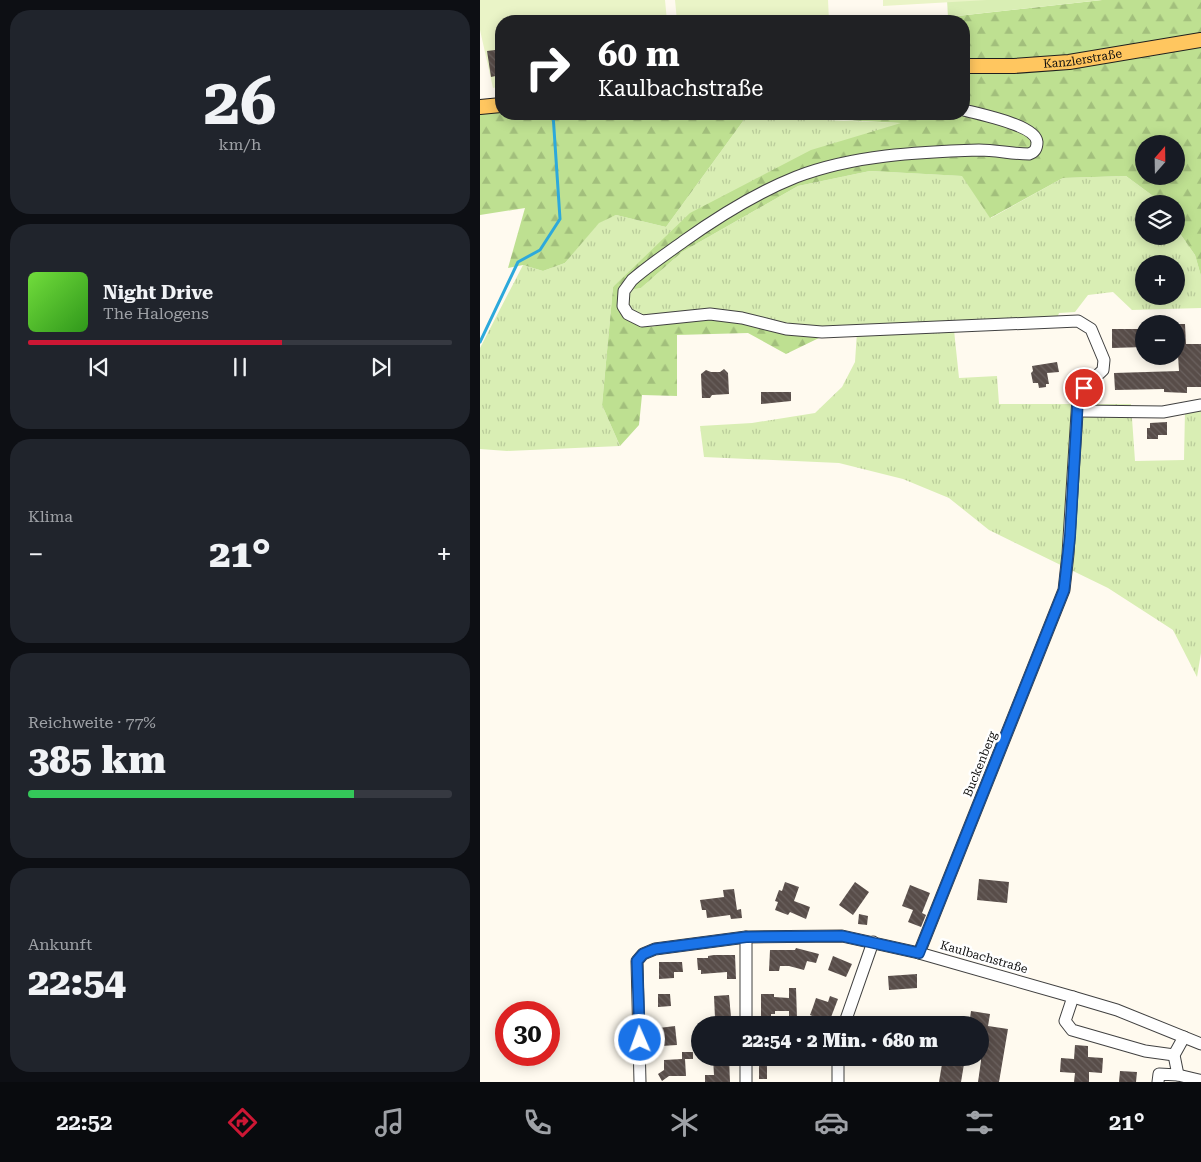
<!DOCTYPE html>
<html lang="de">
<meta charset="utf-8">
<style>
body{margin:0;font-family:"Roboto Serif",serif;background:#20242c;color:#f1f3f6;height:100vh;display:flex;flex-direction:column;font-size:19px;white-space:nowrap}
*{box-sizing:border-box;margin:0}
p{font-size:16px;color:#9ea1a6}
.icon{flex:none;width:28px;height:28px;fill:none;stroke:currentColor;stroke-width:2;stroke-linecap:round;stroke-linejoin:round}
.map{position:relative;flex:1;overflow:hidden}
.panel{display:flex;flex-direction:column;gap:10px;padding:10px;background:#0d0f14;width:480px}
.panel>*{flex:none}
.hud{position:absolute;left:15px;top:15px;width:475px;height:105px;border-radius:20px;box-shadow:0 2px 12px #0003;background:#202124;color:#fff;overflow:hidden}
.needle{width:32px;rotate:20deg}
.controls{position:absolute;left:655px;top:135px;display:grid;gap:10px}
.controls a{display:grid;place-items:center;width:50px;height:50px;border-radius:50%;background:#171b24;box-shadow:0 2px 12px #0003;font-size:25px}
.speed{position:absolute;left:15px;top:1001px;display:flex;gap:10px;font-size:25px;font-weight:700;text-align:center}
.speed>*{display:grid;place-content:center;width:65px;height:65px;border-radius:50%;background:#171b24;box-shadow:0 2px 12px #0003;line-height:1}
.speed .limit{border:8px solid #d22;background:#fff;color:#111}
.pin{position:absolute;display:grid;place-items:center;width:42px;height:42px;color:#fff;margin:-21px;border:2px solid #fff;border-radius:50%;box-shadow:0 1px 5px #0007}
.me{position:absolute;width:55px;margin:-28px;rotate:358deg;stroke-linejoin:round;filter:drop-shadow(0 0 4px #0008)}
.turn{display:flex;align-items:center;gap:18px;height:105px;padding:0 20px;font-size:22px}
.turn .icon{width:65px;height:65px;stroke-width:2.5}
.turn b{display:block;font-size:35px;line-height:42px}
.big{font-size:38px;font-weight:800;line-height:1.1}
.panel .widget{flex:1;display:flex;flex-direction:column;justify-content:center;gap:8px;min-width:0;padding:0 18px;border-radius:20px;background:#20242c}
.panel .dial{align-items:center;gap:0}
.dial b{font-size:65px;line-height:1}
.song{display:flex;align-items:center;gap:15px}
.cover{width:60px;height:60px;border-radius:8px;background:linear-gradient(135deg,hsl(100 70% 55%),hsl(110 70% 35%))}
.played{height:5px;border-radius:2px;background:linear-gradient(90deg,#cd1734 60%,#363941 60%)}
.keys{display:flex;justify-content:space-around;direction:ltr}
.heat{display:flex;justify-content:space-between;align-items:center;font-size:28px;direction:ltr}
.charge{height:8px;border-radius:4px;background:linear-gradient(90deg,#34c759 77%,#363941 0)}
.trip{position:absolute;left:211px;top:1016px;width:298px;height:50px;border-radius:25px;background:#171b24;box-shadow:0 2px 12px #0003;font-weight:800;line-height:50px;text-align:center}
.tabs{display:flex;height:80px;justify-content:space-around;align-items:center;background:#090b0e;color:#9ea1a6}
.tabs .icon{width:35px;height:35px}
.tabs .selected{color:#cd1734}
.tabs b{font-size:22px;color:#f1f3f6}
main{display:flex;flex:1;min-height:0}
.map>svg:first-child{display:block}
</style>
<main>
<section class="panel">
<div class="widget dial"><b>26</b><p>km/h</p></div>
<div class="widget">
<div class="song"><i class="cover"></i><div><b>Night Drive</b><p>The Halogens</p></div></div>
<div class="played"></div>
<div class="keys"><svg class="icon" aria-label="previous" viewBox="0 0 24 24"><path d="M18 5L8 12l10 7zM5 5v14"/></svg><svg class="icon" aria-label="pause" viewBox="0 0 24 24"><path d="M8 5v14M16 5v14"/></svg><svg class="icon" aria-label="next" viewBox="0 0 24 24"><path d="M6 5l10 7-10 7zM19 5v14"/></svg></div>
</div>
<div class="widget"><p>Klima</p>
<div class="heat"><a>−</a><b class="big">21°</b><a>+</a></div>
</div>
<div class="widget"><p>Reichweite · 77%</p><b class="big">385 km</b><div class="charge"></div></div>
<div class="widget"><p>Ankunft</p><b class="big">22:54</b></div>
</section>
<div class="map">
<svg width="721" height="1082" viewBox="0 0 721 1082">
<defs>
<pattern id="grass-tufts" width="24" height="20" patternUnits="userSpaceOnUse" patternTransform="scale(1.25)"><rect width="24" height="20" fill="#d9eeb4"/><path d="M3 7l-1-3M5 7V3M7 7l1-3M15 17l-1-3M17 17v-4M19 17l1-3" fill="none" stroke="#b9cb9a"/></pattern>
<pattern id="forest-firs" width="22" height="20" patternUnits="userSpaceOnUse" patternTransform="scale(1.25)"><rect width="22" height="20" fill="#bee091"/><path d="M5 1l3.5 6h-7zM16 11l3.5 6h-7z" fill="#a2bf7c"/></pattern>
<pattern id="building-back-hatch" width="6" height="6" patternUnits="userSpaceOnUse" patternTransform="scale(1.25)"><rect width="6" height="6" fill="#584d49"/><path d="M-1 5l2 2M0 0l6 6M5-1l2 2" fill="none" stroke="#6b625f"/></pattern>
</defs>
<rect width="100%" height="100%" fill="#fffaef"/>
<g fill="url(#grass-tufts)" fill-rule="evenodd">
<path d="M266,117l157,6 -290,164 -11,118 18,41 -113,5 -27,-2v-101l43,-83 20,6 22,-8 34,-41 17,-7 50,12z"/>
<path d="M390,171l93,5 28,42 72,-40 63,-2 27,20 6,8h-15v32h32v-8l19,27 6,21v32l-69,2 -19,-18 -25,3 -13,17 -16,1 -2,6 -103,11 5,48 38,-2 2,28h132l4,57 49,-1 1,-50 16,-3v246l-4,24 -24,-47 -65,-42 -119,-58 -40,-32 -46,-19 -64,-16 -135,-6 -4,-31 52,-3 63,-10 27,-26 13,-25 2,-30 -159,-16 -46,11 -19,-4 -10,-7 7,-26 11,-2 41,-36 116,-66zM664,264h32v32h-32z"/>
</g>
<path fill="url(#forest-firs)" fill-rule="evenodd" d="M622,0h99v276l-6,-21 -19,-27v-24h-17l-6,-8 -27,-20 -63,2 -73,40 -28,-42 -92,-5 -72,15 -116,66 -41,36 -11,2 -7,26 10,7 19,4 46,-11 23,1 100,20 -35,17 -38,-21 -71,2v61l-35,-1 -3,30 -19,21 -18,-41 11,-118 77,-74 121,-63 90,-27 -77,-4 -78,-2 -80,110 -50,-12 -17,8 -34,40 -22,8 -20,-6 -15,3 17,-60 -45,7v-102l21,-5v6h463v-93h-82l66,-4zM664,144h32v32h-32z"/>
<path fill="#d9eeb4" d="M467,0h155l-154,17z"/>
<g fill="#eaf4c7">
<path d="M0,0h185l2,21h-166v65l-8,2 -13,-58z"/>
<path d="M195,0h153l1,21h-152z"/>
<path d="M403,0h104l-104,6z"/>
</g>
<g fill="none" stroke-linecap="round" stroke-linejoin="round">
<path stroke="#2da9db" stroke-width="3" d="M0,342l38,-80 22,-12 20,-31 -7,-105"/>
</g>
<g fill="url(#building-back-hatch)">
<path d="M15,50l5,25 -9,2 -4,-26z"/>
<path d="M696,324h9l1,20h15v43h-14v6l-23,-1v-3l-49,1 -1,-17 65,-2z"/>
<path d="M632,329h32v18l-32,1z"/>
<path d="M577,362l2,10 -12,1 2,11h-3v3l-7,1 -1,-5h-5l-2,-10 2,-2 -1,-5z"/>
<path d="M244,369l4,4 1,21 -17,1 -2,3h-8l-1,-24 5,-4 5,2h9z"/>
<path d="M281,392h30v9l-30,3z"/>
<path d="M687,422v13h-9v4h-11v-11h3v-5z"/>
<path d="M499,879l30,3 -2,21 -30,-3z"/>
<path d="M305,882l14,5 -5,14 16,6 -4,12 -16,-7 -2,3 -13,-5 3,-8 -3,-1 4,-11 3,1z"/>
<path d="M375,882l14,10 -16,23 -14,-10z"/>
<path d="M430,885l20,8 -8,20 4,2 -5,12 -13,-5 5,-12 -11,-4z"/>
<path d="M254,889l3,21 4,-1 1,9 -11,1 -1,-4 -23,3 -1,-8h-4l-2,-10 24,-3 -1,-7z"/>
<path d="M379,914l9,2 -1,9 -9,-1z"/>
<path d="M316,948l23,6 -3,9 -9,-2 -3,9 -15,-4h-9l-1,5h-10l1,-21h25z"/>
<path d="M234,955h21l1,24h-9v-7l-26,2v-4h-3l-1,-12h11v-2z"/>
<path d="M353,956l19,8 -6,13 -18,-7z"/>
<path d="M179,962h23l1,10h-9v6l-15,1z"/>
<path d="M437,974v14l-28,2 -1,-14z"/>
<path d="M309,988h7l1,30h-8v-7h-14v3h-4v3h-10v-23h13v3l15,1z"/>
<path d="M178,994h12l1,12 -13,1z"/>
<path d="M249,995l2,22 -16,1 -1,-22z"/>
<path d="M350,996l8,3 -10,26h-8l2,-5 -12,-5 3,-8 3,-9 12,4z"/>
<path d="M491,1011l19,3 -2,12 20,3 -9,53h-21l3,-21 -1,-36h-11z"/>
<path d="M195,1026l2,19 -16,1 -2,-18z"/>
<path d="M595,1045l13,1v11l15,1 -1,15 -13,-1v10h-15l1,-9 -15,-1 1,-14 13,1z"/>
<path d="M202,1052h11v7h-8l1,17h-17l-7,5 -4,-7 6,-4v-10l18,-1z"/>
<path d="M233,1058h16l1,24h-25v-7h9z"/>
<path d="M279,1058h17v8h-9v13h-8z"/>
<path d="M463,1058h22l-4,24h-22z"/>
<path d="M640,1071l17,1 -1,10h-17z"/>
</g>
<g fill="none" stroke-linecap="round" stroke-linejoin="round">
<g stroke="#414141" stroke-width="13">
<g id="minor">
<path d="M599,411l84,1 38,-7"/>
<path d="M266,937v88"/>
<path d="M439,953l145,-363 4,-36 10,-156 6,-10 19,-18 1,-10 -13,-31 -13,-8 -256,11 -36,-3 -44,-11 -32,-4 -68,7 -14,-7 -5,-8 1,-15 8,-11c16,-14 34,-26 52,-39 35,-25 72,-48 112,-64 57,-22 122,-25 183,-27 17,0 33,4 50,4 6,-2 8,-5 8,-12 -1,-17 -59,-28 -73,-32"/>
<path d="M593,997l-8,24 7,9 73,21 29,4"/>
<path d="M364,1025l29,-83"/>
<path d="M266,1058v24"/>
<path d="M698,1075l21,5"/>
<path d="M160,1082l-3,-121 6,-7 12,-5 91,-12 96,-1 77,17 154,44 44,13 84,34"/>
<path d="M358,1082v-24"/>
<path d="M678,1082l1,-8 19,1 -4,-20 10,-18"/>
</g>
</g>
<g stroke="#1f1f1f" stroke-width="16">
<g id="major">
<path id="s1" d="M484,66h50l55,-4 132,-22"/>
<path d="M0,107l21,-2"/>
</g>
</g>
<use href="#minor" stroke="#fff" stroke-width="11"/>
<use href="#major" stroke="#ffc65f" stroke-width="14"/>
</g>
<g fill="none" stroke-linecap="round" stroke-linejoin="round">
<g stroke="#114b97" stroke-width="12">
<path id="route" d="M160,1040l-3,-79 6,-7 12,-5 91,-12 96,-1 77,17 145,-363 6,-54 8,-138 6,-10"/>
</g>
<use href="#route" stroke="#1a73e8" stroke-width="9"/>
</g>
<g text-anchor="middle" stroke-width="5" stroke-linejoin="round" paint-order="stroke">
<g font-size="12" fill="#0e0e0e" stroke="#fff">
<text dy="4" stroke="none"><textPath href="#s1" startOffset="119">Kanzlerstraße</textPath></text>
<text transform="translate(500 764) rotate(-68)" y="4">Buckenberg</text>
<text transform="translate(504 957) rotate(16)" y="4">Kaulbachstraße</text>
</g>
</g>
</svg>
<div class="controls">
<a><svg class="needle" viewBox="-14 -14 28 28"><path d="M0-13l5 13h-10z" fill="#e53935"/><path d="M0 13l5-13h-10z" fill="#9ea1a6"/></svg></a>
<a><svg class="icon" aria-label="layers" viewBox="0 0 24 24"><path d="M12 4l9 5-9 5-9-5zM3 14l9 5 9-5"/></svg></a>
<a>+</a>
<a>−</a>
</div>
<div class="speed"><div class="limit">30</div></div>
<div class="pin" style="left:604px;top:388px;background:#d93025"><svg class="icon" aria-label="arrive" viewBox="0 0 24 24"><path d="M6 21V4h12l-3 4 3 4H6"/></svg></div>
<svg class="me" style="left:160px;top:1040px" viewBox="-20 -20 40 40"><circle r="17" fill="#1a73e8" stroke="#fff" stroke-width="3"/><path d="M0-11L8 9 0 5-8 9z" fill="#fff"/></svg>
<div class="trip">22:54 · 2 Min. · 680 m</div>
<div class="hud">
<div class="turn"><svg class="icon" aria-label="right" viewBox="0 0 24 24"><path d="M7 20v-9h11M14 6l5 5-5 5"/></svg><div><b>60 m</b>Kaulbachstraße</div></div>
</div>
</div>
</main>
<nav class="tabs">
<b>22:52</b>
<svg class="icon selected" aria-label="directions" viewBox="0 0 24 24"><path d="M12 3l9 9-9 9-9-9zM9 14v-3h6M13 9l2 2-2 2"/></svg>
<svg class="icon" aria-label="music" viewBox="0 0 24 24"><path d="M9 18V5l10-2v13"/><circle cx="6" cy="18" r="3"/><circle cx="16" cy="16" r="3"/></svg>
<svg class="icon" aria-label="phone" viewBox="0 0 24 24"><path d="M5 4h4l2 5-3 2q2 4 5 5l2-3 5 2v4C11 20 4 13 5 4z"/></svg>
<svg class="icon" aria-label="climate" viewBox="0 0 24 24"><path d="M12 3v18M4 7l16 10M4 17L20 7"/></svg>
<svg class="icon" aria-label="car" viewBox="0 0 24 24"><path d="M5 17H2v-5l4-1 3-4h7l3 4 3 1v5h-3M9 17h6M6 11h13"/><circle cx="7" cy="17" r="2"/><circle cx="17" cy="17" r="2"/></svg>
<svg class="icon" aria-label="filters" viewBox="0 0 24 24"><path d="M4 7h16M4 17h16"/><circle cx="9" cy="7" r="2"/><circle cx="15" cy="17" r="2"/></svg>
<b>21°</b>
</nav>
